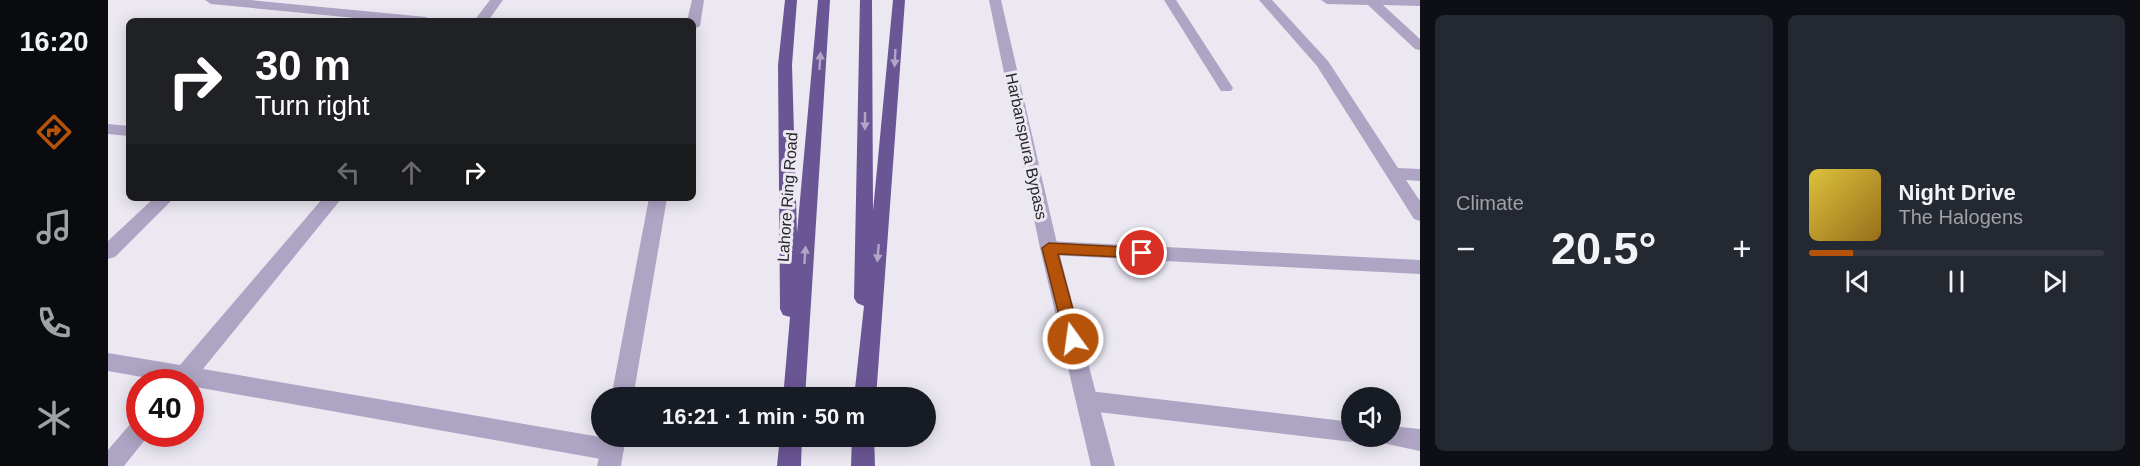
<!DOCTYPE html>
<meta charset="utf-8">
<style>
body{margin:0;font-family:Arial,sans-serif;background:#242831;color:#f1f3f6;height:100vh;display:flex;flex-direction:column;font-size:22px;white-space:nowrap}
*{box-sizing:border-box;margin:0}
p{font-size:20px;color:#9ea1a6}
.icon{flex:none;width:33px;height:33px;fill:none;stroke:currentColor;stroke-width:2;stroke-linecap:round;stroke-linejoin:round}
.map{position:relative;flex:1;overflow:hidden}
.panel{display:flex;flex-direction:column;gap:15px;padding:15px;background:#0d0f14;width:720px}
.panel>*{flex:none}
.hud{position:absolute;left:18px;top:18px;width:570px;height:183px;border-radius:9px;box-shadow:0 3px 15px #0003;background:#202124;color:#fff;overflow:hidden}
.controls{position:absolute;left:1233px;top:387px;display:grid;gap:12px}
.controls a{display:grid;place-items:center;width:60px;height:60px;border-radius:50%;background:#171b24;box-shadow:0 3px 15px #0003;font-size:30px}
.speed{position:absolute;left:18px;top:369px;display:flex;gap:12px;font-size:30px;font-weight:700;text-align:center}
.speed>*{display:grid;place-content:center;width:78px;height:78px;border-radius:50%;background:#171b24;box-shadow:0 3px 15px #0003;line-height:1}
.speed .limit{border:9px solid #d22;background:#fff;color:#111}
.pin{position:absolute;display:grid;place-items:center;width:51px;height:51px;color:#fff;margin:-26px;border:3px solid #fff;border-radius:50%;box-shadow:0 2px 6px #0007}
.me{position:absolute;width:66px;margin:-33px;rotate:346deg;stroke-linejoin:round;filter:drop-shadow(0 0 4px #0008)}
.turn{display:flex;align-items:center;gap:21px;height:126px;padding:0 30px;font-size:27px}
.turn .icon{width:78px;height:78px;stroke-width:2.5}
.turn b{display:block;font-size:42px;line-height:51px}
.lanes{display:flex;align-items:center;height:57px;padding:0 30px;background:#0003;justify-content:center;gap:30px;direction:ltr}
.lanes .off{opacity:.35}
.big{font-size:45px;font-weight:700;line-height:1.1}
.panel .card{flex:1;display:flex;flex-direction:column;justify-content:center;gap:9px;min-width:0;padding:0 21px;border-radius:9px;background:#242831}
.song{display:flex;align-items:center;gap:18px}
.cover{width:72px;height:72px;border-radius:9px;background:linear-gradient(135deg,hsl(50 70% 55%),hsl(40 70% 35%))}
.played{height:6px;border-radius:3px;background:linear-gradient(90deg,#b45309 15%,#363941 15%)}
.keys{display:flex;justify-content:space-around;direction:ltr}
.heat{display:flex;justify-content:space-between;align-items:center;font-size:33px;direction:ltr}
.panel .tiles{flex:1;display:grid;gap:15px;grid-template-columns:repeat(2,1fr)}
.trip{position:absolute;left:483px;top:387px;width:345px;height:60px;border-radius:30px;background:#171b24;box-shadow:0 3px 15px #0003;font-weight:700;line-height:60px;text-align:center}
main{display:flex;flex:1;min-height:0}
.tabs{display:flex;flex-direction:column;width:108px;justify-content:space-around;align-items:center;background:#090b0e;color:#9ea1a6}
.tabs .icon{width:42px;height:42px}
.tabs .selected{color:#b45309}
.tabs b{font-size:27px;color:#f1f3f6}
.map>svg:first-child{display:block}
</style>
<main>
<nav class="tabs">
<b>16:20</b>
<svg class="icon selected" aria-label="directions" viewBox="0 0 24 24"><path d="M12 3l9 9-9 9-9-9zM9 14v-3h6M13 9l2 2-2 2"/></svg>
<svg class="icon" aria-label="music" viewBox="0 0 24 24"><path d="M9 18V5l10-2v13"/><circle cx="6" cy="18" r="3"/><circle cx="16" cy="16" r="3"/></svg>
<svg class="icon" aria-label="phone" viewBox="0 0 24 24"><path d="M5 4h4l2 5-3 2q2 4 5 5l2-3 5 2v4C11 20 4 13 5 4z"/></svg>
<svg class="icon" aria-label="climate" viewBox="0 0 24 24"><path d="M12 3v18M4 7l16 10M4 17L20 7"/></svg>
</nav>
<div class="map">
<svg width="1312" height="466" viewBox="0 0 1312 466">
<rect width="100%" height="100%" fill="#ebe8f2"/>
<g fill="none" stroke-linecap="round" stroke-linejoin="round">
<g fill="#aea5c4" fill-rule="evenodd">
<path d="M97,0h45l176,17 7,4h-47l-175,-17z"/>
<path d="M382,0h13l-15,21h-14z"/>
<path d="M1056,0h12l57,88 -2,3h-10z"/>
<path d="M1151,0h13l56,61 70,107 22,1v12l-14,-1 14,21v20l-6,-2 -97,-153z"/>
<path d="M1213,0h99v6l-37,-1 37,34v11l-5,-1 -47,-44 -41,-1z"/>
<path d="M0,124l21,2v10l-21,-2z"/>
<path d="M46,198h20l-59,59 -7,2v-18z"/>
<path d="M215,198h19l-139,171 409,70 8,3 4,8 -4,8 -8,3 -422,-75v-4h-20l-62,-11v-18l72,12z"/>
<path d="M941,241l371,19v14l-371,-19 -6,-2 -3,-5 3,-5z"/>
<path d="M981,391l263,31v14h9l-9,6 -263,-31 -8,-3 -3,-7 3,-7z"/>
<path d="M32,419v15h9l-1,2 -24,30h-16v-16l24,-28z"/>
<path d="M1282,426l30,3v22l-38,-8 -3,-7h11z"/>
</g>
<g fill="#aea5c4" fill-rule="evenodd">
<path d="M584,0h12l-4,26 -7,4v-9h-6z"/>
<path d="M881,0h12l57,248 57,218h-24l-51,-218z"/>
<path d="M541,198h18l-34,200h-22z"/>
<path d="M496,436h22l-5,30h-24z"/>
</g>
<g fill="#6b5695" fill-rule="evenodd">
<path d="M677,0h12l-5,65 5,168 21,-233h12l-25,398h-22l7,-81 -7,-2 -3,-6 -2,-244z"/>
<path d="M752,0h12l1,211 20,-211h12l-29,398h-22l10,-92 -7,-3 -3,-5z"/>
<path d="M672,436h22l-1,30h-24z"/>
<path d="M744,436h22l1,30h-24z"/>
</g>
</g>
<defs><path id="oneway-solid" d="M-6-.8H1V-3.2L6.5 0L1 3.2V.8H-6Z" transform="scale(1.5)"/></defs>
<g fill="#b1a6c8">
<use href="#oneway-solid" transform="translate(787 58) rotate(93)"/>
<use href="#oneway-solid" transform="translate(712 61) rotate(-86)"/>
<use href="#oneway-solid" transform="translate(757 121) rotate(90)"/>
<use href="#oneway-solid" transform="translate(770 253) rotate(95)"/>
<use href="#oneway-solid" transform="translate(697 255) rotate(-86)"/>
</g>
<path fill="#b45309" stroke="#753606" stroke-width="1.5" d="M941,243l93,5 7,5 -7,5 -84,-4 23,85 -8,7 -8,-7 -23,-91z"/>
<g text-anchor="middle" stroke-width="6" stroke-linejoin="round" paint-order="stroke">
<g font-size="16" fill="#262528" stroke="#ebe8f2">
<text transform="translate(919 146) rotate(78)" y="6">Harbanspura Bypass</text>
<text transform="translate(679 197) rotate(-86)" y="6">Lahore Ring Road</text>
</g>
</g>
</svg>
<div class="controls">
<a><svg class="icon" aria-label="sound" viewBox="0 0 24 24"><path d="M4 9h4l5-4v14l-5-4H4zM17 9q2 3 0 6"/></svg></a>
</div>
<div class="speed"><div class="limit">40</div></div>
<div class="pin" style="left:1034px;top:253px;background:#d93025"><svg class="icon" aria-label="arrive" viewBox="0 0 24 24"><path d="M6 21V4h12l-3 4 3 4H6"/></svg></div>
<svg class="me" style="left:965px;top:339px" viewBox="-20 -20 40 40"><circle r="17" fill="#b45309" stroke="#fff" stroke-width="3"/><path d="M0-11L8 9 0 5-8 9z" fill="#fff"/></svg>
<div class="trip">16:21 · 1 min · 50 m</div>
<div class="hud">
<div class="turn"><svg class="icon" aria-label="right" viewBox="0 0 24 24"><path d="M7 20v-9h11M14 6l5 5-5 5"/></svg><div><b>30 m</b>Turn right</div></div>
<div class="lanes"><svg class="icon off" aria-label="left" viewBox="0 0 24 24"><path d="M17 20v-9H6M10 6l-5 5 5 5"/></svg><svg class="icon off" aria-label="ahead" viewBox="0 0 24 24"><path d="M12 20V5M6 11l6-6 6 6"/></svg><svg class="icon" aria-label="right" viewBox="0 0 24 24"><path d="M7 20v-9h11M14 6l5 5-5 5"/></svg></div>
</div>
</div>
<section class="panel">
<div class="tiles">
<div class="card"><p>Climate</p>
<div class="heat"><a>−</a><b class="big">20.5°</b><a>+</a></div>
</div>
<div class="card">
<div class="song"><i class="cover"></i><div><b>Night Drive</b><p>The Halogens</p></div></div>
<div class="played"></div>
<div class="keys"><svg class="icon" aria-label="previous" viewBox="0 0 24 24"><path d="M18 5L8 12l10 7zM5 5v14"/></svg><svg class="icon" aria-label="pause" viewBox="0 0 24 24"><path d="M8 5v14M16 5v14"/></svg><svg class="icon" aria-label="next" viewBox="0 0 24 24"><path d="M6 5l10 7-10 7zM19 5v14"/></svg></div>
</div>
</div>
</section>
</main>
